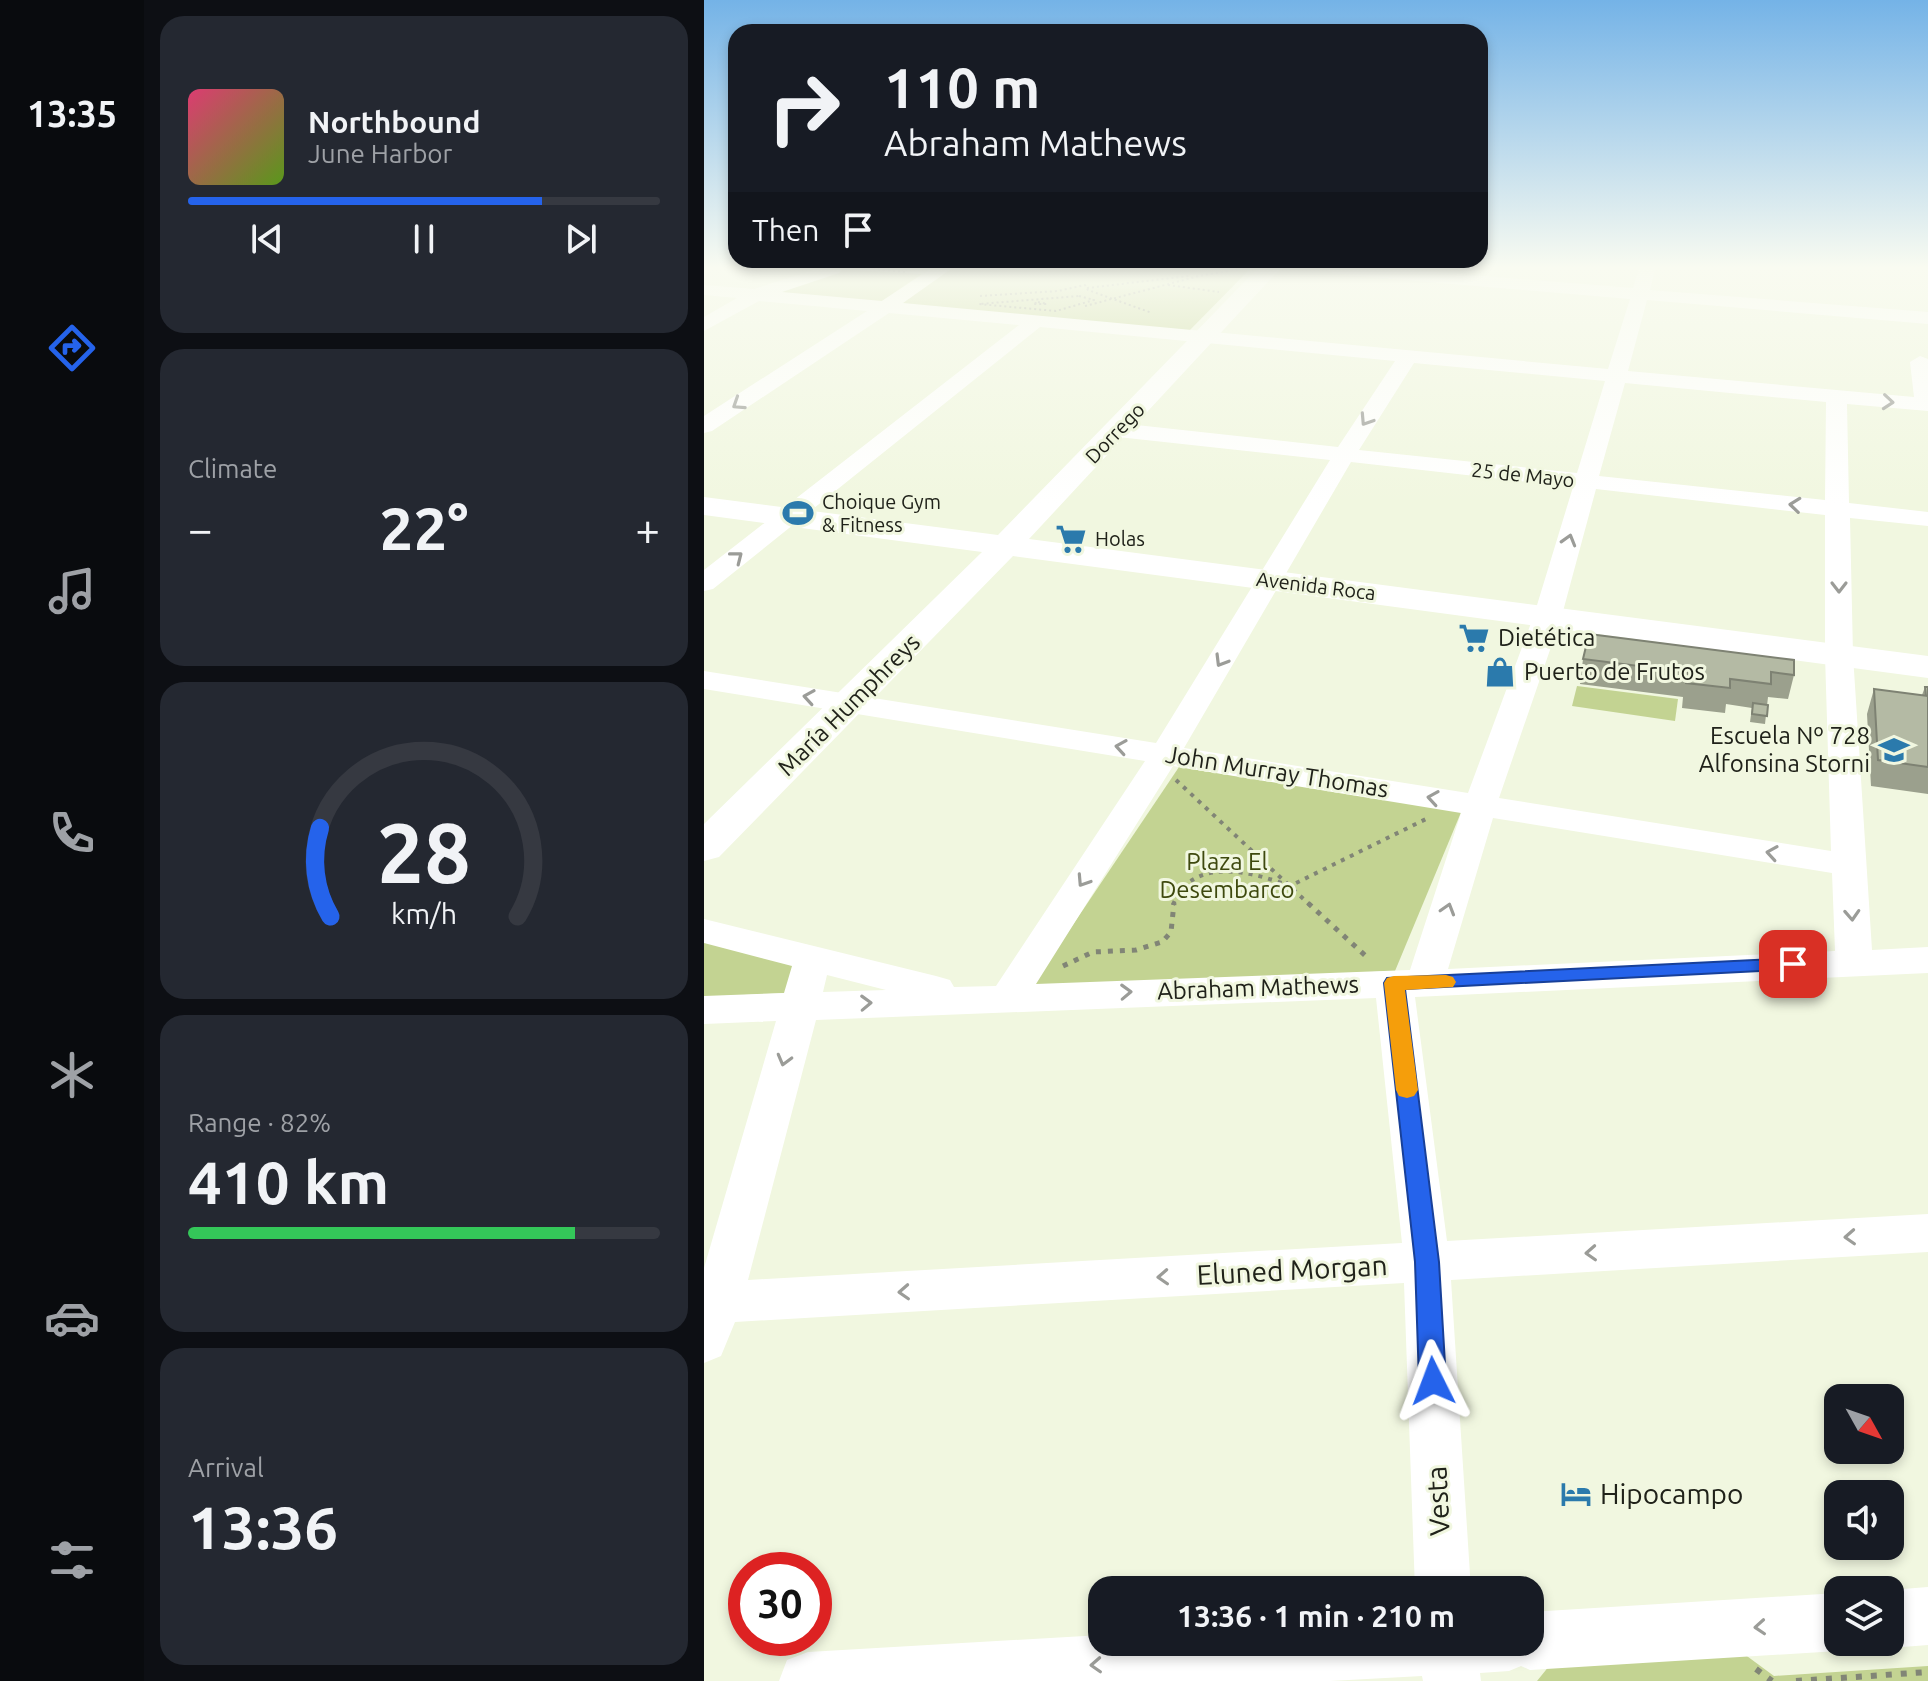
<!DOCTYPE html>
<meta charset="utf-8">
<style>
body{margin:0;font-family:Ubuntu,sans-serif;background:#242831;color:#f1f3f6;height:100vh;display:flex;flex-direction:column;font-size:30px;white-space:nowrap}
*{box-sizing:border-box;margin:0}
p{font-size:26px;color:#9ea1a6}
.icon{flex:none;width:44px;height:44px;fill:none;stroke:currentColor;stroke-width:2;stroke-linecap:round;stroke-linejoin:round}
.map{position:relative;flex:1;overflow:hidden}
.sheet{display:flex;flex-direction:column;gap:16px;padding:16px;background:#0d0f14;width:560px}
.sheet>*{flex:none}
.banner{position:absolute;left:24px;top:24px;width:760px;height:244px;border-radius:24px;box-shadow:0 4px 12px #0003;background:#171b24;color:#f1f3f6;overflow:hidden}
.needle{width:52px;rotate:130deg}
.fabs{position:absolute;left:1120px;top:1384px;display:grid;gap:16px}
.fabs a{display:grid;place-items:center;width:80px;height:80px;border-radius:16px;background:#171b24;box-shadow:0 4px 12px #0003;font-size:40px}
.speed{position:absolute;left:24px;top:1552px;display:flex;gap:16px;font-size:40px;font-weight:700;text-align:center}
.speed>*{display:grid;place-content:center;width:104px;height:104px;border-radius:50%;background:#171b24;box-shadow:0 4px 12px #0003;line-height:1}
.speed .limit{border:12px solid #d22;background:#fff;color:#111}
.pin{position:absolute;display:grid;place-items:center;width:68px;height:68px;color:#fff;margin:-34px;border-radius:16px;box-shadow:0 4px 12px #0006}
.me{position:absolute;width:88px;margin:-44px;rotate:357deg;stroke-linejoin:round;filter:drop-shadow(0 0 6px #0008)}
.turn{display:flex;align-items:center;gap:28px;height:168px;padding:0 24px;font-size:36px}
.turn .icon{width:104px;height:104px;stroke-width:2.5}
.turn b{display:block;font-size:56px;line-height:68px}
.then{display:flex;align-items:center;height:76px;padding:0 24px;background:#0003;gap:16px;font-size:30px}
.big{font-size:60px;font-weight:700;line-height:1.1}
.sheet .tile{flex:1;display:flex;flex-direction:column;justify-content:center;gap:12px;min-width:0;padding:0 28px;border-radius:24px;background:#242831}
.sheet .dial{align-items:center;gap:0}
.dial svg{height:208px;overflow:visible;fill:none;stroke:#363941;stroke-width:7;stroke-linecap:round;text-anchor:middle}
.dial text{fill:#f1f3f6;stroke:none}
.song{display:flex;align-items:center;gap:24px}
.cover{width:96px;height:96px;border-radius:12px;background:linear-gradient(135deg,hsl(340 70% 55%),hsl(90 70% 35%))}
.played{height:8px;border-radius:4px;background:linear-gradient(90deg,#2563eb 75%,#363941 75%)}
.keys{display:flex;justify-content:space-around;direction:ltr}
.heat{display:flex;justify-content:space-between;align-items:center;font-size:44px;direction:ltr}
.charge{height:12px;border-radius:6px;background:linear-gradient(90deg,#34c759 82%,#363941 0)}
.trip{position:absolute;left:384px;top:1576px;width:456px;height:80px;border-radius:24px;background:#171b24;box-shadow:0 4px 12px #0003;font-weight:700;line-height:80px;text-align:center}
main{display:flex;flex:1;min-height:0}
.tabs{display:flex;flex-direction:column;width:144px;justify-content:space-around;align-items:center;background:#090b0e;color:#9ea1a6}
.tabs .icon{width:56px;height:56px}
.tabs .selected{color:#2563eb}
.tabs b{font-size:36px;color:#f1f3f6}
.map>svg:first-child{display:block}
</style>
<main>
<nav class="tabs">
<b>13:35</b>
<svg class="icon selected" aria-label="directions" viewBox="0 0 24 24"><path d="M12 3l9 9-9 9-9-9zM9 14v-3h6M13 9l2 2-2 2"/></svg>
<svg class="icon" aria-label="music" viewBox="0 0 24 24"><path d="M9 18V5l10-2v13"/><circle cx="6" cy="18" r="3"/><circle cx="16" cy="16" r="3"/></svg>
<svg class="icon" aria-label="phone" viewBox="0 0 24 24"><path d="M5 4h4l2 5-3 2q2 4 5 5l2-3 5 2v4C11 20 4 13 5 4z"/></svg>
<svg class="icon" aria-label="climate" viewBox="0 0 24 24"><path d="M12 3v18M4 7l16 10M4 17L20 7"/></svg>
<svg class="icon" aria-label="car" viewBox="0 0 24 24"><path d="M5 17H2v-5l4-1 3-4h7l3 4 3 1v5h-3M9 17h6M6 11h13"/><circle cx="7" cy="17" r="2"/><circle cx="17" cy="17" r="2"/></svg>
<svg class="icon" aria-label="filters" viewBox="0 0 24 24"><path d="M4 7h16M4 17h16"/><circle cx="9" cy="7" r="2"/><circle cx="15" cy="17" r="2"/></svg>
</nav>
<section class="sheet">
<div class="tile">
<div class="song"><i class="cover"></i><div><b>Northbound</b><p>June Harbor</p></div></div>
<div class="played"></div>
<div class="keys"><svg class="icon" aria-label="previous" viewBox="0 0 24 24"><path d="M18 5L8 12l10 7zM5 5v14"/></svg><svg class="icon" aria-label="pause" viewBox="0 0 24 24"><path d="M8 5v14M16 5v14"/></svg><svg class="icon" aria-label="next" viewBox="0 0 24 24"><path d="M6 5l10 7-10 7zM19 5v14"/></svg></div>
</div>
<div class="tile"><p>Climate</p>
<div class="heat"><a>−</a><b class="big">22°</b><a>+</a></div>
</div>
<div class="tile dial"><svg viewBox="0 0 100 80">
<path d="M14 69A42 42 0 1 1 86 69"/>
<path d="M14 69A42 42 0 0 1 10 35" stroke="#2563eb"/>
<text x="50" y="56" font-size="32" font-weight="700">28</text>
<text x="50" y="72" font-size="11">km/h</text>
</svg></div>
<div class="tile"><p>Range · 82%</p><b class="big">410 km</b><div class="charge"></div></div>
<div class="tile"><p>Arrival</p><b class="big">13:36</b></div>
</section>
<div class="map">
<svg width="1224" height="1681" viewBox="0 0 1224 1681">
<rect width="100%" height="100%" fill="#f1f7e0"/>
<g fill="#c3d392">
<path d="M134,269l84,5 -43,29 -110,-11z"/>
<path d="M246,269h300l-62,63 -292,-28z"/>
<path d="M873,686l101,13 -3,22 -103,-15z"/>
<path d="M475,767l283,43 -67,161 -364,16z"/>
<path d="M0,941l94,22 -11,30 -83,4z"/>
<path d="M1032,1648l38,28 154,-10v15h-391l17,-21z"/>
</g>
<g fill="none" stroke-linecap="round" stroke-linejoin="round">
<g stroke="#818576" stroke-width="2" stroke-dasharray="2 3" stroke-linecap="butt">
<path d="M169,269l32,3"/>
<path d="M464,285l51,7"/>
<path d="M383,288l102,-12"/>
<path d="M276,296l78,-5 27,-6 3,5 64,23"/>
<path d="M375,296l15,4 -38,11 -77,-7z"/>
<path d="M334,302l9,2h-14z"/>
<path d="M381,306l114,-30 41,-7"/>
</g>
<g stroke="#818576" stroke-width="4" stroke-dasharray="4 6" stroke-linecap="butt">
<path d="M472,780l134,125"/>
<path d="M469,905c19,-50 80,-33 117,-19l136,-67"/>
</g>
<g stroke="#818576" stroke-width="5" stroke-dasharray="5 7" stroke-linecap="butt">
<path d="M604,903l61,56"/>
<path d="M359,966l30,-14 43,-2 26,-8 9,-10 3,-29"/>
</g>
<g stroke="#818576" stroke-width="6" stroke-dasharray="6 9" stroke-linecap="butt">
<path d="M1052,1669l16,12"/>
<path d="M1092,1681l132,-9"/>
</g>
<g fill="#fff" fill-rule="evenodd">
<path d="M112,269h26l-3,4 -57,19 100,9 49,-32h20l-48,34 705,66 22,-70 -295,-25 -9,-5h71l236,19 6,-19h16l-5,21 278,22v12l-281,-24 -19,71 286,26 -4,-35 10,-6 8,3v52l-81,-7 2,99 79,9v14l-78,-8 3,137 19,295 56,-3v26l-513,24 32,244 481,-27v38l-477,28 20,310h-56l-11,-307 -669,39 -14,34 -17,7v-95l72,-247 -72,3v-28l80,-3 8,-27 -88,-23v-24l232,57 14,4 4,7 42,-1 149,-225 -441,-72v-18l452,72 174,-283 -212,-23 -11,-7 11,-7 220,24 57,-86 -355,-34 -327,262 -9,2v-21l315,-245 -130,-12 -177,118 -8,2v-17l163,-105 -108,-10 -55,30v-14l33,-19 -33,-3v-10l50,4zM710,363l191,18 -28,92 -218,-23zM921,383l201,19 -1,98 -226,-24zM647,462l222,25 -39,128 -66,178 -284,-45zM892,489l229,26v140l6,196 -332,-53 63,-183zM469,766l288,47 -51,157 -374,14zM789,818l339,55 3,78 -387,18zM123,975l59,15 -63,2zM672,998l26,245 -654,37 68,-260z"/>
<path d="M1224,1587v58l-38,3 -13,-6h13v-52z"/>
<path d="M1134,1593v49h20l-20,9 -308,19 -9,-4 -12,5 -29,2 1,8h-58l-1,-5 -92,5h-551l8,-21 21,-8 294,-17v7h428v-30z"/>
</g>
<path fill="#fff" fill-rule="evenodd" d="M553,269h23l-251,270 899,117v22l-915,-122 -294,301 -15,4v-37l278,-272 -278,-37v-18l294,38z"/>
</g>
<g fill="#9ba08d">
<path d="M885,634l205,41 -6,24 -20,-2 -3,27 -15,-2 2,-14 -26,-4 -1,9 -43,-5 1,-11 -103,-13 3,-25z"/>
<path d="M1221,687h3v107l-57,-8 -4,-72 7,-25 48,6z"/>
</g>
<g fill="#b4baa4" stroke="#7e8273" stroke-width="2">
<path d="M885,634l205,26v15l-23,-3v12l-41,-5v9l-44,-5 1,-11 -104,-13z"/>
<path d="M1221,687h3v9h-2z"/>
<path d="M1170,689l54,7v71l-50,-7z"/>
<path d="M1049,703l15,2 -1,11 -15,-2z"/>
</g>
<defs><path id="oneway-chevron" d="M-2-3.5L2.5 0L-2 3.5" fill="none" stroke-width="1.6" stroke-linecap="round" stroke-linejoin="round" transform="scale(2)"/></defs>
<g stroke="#9b9c98">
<use href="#oneway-chevron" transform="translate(1184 402) rotate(5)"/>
<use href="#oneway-chevron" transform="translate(34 404) rotate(147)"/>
<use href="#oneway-chevron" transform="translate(662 420) rotate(123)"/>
<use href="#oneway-chevron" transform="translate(1091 505) rotate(-174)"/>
<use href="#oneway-chevron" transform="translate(865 540) rotate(-74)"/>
<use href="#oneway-chevron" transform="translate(33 557) rotate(-38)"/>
<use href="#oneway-chevron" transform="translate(1135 587) rotate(90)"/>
<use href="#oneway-chevron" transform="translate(517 661) rotate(121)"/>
<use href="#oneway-chevron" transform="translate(105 697) rotate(-171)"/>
<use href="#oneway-chevron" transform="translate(417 747) rotate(-171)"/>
<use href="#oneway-chevron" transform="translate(729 798) rotate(-171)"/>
<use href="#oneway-chevron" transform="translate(1068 853) rotate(-171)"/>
<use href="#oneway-chevron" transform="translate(379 881) rotate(123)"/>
<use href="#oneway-chevron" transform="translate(744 909) rotate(-73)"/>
<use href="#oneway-chevron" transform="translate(1148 915) rotate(87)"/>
<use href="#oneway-chevron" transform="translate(422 992) rotate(-2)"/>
<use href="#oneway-chevron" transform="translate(162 1003) rotate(-2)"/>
<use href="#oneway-chevron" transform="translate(80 1060) rotate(105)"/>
<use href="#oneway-chevron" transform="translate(1146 1237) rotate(177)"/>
<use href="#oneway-chevron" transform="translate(887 1253) rotate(177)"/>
<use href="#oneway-chevron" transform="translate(459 1277) rotate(177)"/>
<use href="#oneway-chevron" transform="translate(200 1292) rotate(177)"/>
<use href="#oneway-chevron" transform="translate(1056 1627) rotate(176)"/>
<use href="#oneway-chevron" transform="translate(392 1665) rotate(177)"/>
</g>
<linearGradient id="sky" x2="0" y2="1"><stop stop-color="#74b3e7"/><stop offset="0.53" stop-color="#f9fbf1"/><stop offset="1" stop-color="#f9fbf1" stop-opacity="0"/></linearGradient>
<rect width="1224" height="504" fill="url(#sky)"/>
<path fill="#2563eb" stroke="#184099" stroke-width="2" d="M1089,958l10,6 -3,5 -395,20 34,273 7,119 -4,9 -9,4 -10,-4 -4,-9 -4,-119 -31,-279 3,-5z"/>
<path fill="#f59e0b" d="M742,975l7,2 3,5 -3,5 -48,3 13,100 -4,6 -7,2 -8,-2 -3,-6 -12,-107 3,-5 7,-2z"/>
<defs>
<g id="stadium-bare" transform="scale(2.4)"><path d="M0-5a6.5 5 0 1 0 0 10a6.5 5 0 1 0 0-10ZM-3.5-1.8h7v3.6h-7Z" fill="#2b7aac" stroke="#f1f7e0" stroke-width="2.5" paint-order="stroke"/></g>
<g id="supermarket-bare" transform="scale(2.4)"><path d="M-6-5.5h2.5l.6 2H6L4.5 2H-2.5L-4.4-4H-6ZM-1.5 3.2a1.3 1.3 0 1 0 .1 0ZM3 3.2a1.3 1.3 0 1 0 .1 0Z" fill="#2b7aac" stroke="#f1f7e0" stroke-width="2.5" paint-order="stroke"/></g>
<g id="shop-bare" transform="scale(2.4)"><path d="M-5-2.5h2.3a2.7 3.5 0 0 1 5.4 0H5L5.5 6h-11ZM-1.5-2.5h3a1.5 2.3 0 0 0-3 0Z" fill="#2b7aac" stroke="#f1f7e0" stroke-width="2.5" paint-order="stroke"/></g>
<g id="school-bare" transform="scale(2.4)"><path d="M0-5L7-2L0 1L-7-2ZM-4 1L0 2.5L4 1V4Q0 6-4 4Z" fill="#2b7aac" stroke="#f1f7e0" stroke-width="2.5" paint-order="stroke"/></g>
<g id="hotel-bare" transform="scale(2.4)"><path d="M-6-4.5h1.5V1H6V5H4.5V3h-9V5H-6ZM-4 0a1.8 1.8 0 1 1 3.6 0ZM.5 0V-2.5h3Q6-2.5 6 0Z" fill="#2b7aac" stroke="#f1f7e0" stroke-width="2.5" paint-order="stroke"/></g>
</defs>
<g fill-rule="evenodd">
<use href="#stadium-bare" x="94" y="513"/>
<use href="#supermarket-bare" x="367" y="539"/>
<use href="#supermarket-bare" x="770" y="638"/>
<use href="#shop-bare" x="796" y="672"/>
<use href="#school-bare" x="1190" y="750"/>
<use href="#hotel-bare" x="872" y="1494"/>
</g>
<g text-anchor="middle" stroke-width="6" stroke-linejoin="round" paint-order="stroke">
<g font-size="20" fill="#20221a" stroke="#f1f7e0">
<text transform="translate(411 433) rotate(-46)" y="7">Dorrego</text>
<text transform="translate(819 475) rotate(6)" y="7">25 de Mayo</text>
<text transform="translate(612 586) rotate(7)" y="7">Avenida Roca</text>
</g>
<g font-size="20" fill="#20221a" stroke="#f1f7e0" text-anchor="start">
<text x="118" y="509">Choique Gym<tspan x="118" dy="23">&amp; Fitness</tspan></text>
<text x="391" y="546">Holas</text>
</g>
<g font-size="24" fill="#20221a" stroke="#f1f7e0" text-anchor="start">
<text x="794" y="646">Dietética</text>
<text x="820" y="680">Puerto de Frutos</text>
<text x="1166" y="744" text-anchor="end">Escuela Nº 728<tspan x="1166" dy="28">Alfonsina Storni</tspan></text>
</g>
<g font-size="24" fill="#20221a" stroke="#f1f7e0">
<text transform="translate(145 705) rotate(-45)" y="8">María Humphreys</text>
<text transform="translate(573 772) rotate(9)" y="8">John Murray Thomas</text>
<text transform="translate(554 988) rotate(-2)" y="8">Abraham Mathews</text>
</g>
<g font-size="24" fill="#3e490e" stroke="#f1f7e0">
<text x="523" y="870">Plaza El<tspan x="523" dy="28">Desembarco</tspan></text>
</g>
<g font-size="28" fill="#20221a" stroke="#f1f7e0">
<text transform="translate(588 1270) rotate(-3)" y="10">Eluned Morgan</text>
<text transform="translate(734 1501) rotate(-93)" y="10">Vesta</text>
</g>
<g font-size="28" fill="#20221a" stroke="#f1f7e0" text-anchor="start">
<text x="896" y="1504">Hipocampo</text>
</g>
</g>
</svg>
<div class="fabs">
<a><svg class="needle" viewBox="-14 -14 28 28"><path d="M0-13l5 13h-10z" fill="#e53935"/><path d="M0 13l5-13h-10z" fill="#9ea1a6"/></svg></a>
<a><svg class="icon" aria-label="sound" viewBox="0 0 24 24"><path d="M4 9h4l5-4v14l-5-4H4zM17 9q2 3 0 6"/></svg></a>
<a><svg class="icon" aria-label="layers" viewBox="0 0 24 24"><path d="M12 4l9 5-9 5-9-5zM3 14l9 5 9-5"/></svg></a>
</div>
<div class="speed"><div class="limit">30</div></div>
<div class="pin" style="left:1089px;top:964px;background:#d93025"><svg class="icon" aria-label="arrive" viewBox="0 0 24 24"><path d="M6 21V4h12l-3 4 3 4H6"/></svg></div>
<svg class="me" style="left:729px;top:1381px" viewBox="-20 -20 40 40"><path d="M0-17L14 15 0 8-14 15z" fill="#2563eb" stroke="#fff" stroke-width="4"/></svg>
<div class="trip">13:36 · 1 min · 210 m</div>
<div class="banner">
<div class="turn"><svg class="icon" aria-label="right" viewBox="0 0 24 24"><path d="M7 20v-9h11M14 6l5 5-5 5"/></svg><div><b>110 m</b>Abraham Mathews</div></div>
<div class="then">Then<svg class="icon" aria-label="arrive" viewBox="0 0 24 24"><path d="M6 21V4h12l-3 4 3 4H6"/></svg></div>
</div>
</div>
</main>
